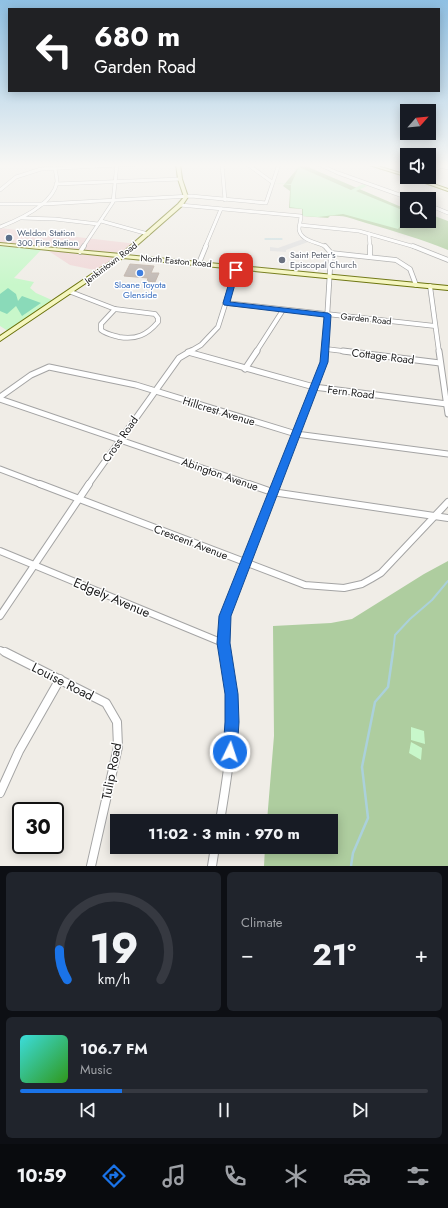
<!DOCTYPE html>
<meta charset="utf-8">
<style>
body{margin:0;font-family:Jost,sans-serif;background:#20242c;color:#f1f3f6;height:100vh;display:flex;flex-direction:column;font-size:15px;white-space:nowrap}
*{box-sizing:border-box;margin:0}
p{font-size:13px;color:#9ea1a6}
.icon{flex:none;width:22px;height:22px;fill:none;stroke:currentColor;stroke-width:2;stroke-linecap:round;stroke-linejoin:round}
.map{position:relative;height:866px;overflow:hidden}
.drawer{display:flex;flex-direction:column;gap:6px;padding:6px;background:#0d0f14;flex:1}
.drawer>*{flex:none}
.top-card{position:absolute;left:8px;top:8px;width:432px;height:84px;border-radius:0px;box-shadow:0 2px 10px #0003;background:#202124;color:#fff;overflow:hidden}
.needle{width:26px;rotate:63deg}
.buttons{position:absolute;left:400px;top:104px;display:grid;gap:8px}
.buttons a{display:grid;place-items:center;width:36px;height:36px;border-radius:0px;background:#171b24;box-shadow:0 2px 10px #0003;font-size:20px}
.speed{position:absolute;left:12px;top:802px;display:flex;gap:8px;font-size:20px;font-weight:700;text-align:center}
.speed>*{display:grid;place-content:center;width:52px;height:52px;border-radius:50%;background:#171b24;box-shadow:0 2px 10px #0003;line-height:1}
.speed .limit{border:2px solid #111;border-radius:6px;background:#fff;color:#111}
.pin{position:absolute;display:grid;place-items:center;width:34px;height:34px;color:#fff;margin:-17px;border-radius:8px;box-shadow:0 2px 6px #0006}
.me{position:absolute;width:44px;margin:-22px;rotate:4deg;stroke-linejoin:round;filter:drop-shadow(0 0 3px #0008)}
.turn{display:flex;align-items:center;gap:14px;height:84px;padding:0 20px;font-size:18px}
.turn .icon{width:52px;height:52px;stroke-width:2.5}
.turn b{display:block;font-size:28px;line-height:34px}
.big{font-size:30px;font-weight:700;line-height:1.1}
.drawer .tile{flex:1;display:flex;flex-direction:column;justify-content:center;gap:6px;min-width:0;padding:0 14px;border-radius:6px;background:#20242c}
.drawer .dial{align-items:center;gap:0}
.dial svg{height:104px;overflow:visible;fill:none;stroke:#363941;stroke-width:7;stroke-linecap:round;text-anchor:middle}
.dial text{fill:#f1f3f6;stroke:none}
.song{display:flex;align-items:center;gap:12px}
.cover{width:48px;height:48px;border-radius:6px;background:linear-gradient(135deg,hsl(180 70% 55%),hsl(110 70% 35%))}
.played{height:4px;border-radius:2px;background:linear-gradient(90deg,#1a73e8 25%,#363941 25%)}
.keys{display:flex;justify-content:space-around;direction:ltr}
.heat{display:flex;justify-content:space-between;align-items:center;font-size:22px;direction:ltr}
.drawer .tiles{flex:1;display:grid;gap:6px;grid-template-columns:1fr 1fr}
.tile:last-child{grid-column:span 2}
.trip{position:absolute;left:110px;top:814px;width:228px;height:40px;border-radius:0px;background:#171b24;box-shadow:0 2px 10px #0003;font-weight:700;line-height:40px;text-align:center}
.tab-bar{display:flex;height:64px;justify-content:space-around;align-items:center;background:#090b0e;color:#9ea1a6}
.tab-bar .icon{width:28px;height:28px}
.tab-bar .selected{color:#1a73e8}
.tab-bar b{font-size:18px;color:#f1f3f6}
.map>svg:first-child{display:block}
</style>
<div class="map">
<svg width="448" height="866" viewBox="0 0 448 866">
<rect width="100%" height="100%" fill="#f0ede7"/>
<path fill="#f0d8d8" d="M0,228l137,16 -37,27 -30,-6 -26,-17 -44,-4z"/>
<g fill="#aecd9f">
<path d="M301,164l98,42 8,2v13h22v-7l19,7v29c-27,-11 -54,-19 -82,-27 -15,-4 -20,-8 -36,-7l-2,2 -26,-2v-7l-13,-1 1,-17 -7,-5z"/>
<path d="M448,561v305h-184l1,-19h66v-26h-64l7,-85 -1,-110 58,-3 21,-4 72,-45z"/>
</g>
<g fill="#c8f7ca">
<path d="M299,167l52,23 12,-6 4,2 -11,5 51,21v5l-9,12 -55,-15 -25,3 -15,-1v-7l-13,-2 1,-22 -18,-2 18,1z"/>
<path d="M0,246l41,4 -27,28 20,4 -4,6 6,5 18,8 -46,30 -8,-5z"/>
<path d="M411,727l13,4 1,13 -14,-4z"/>
<path d="M411,742l11,6 -1,12 -12,-7z"/>
</g>
<path fill="#8adab9" d="M8,288l8,6 2,7 4,-5 19,7 -19,13 -6,-10 -9,8 -7,-3v-17z"/>
<path fill="#e0e0e0" d="M303,239l5,3 -22,8v2l-16,-1v-4l8,1z"/>
<g fill="none" stroke-linecap="round" stroke-linejoin="round">
<path stroke="#abd1db" stroke-width="1" d="M265,239h17"/>
<path stroke="#abd1db" stroke-width="2" d="M393,653l2,-18 15,-16 22,-19 16,-19"/>
<path stroke="#abd1db" stroke-width="2.5" d="M351,866l2,-13 15,-35 -6,-51 13,-65 13,-15 5,-35"/>
</g>
<path fill="#c1b9b4" stroke="#c1b4aa" d="M130,264l24,2 -3,7h8l-4,9 -8,-1 1,-3 -24,-2z"/>
<g fill="none" stroke-linecap="round" stroke-linejoin="round">
<g stroke="#a4a4a4" stroke-width="4">
<g id="street-far4">
<path d="M222,164l3,36"/>
<path d="M247,164l25,18"/>
<path d="M318,164l20,9 73,26"/>
<path d="M434,164l14,4"/>
<path d="M429,173l14,-8"/>
<path d="M418,179l4,-2"/>
<path d="M56,184l124,-5"/>
<path d="M0,190l16,-13 25,-8 95,-5"/>
<path d="M0,204h44l147,-8 75,7 13,-39"/>
<path d="M180,205l121,11c0,4 -2,9 -2,13 1,12 19,13 27,18"/>
<path d="M429,205l19,8"/>
<path d="M22,218l33,1 43,5"/>
<path d="M101,221l47,13"/>
<path d="M300,225l59,6 56,16"/>
<path d="M0,227c18,-7 53,-22 57,-45 0,-6 -2,-12 -3,-18"/>
<path d="M369,234l1,13"/>
<path d="M83,247l30,-45 4,-38"/>
<path d="M205,247l16,-38"/>
</g>
</g>
<g stroke="#a4a4a4" stroke-width="5.5">
<g id="street-far3">
<path d="M325,246l6,7 -6,99"/>
<path d="M370,246v11"/>
<path d="M413,246l35,14"/>
<path d="M80,252l4,-6"/>
<path d="M331,253l65,7 14,9 6,16"/>
<path d="M199,263l7,-17"/>
<path d="M430,286l9,66"/>
<path d="M71,292l44,17"/>
<path d="M226,303l209,23"/>
<path d="M115,309l40,5 3,4v4c-11,13 -22,18 -39,15 -7,-2 -13,-3 -18,-7v-6z"/>
<path d="M326,349l25,3"/>
<path d="M189,352l12,-7 17,-18 19,-60"/>
<path d="M256,352l27,-42"/>
</g>
</g>
<g stroke="#a4a4a4" stroke-width="7">
<g id="street-far2">
<path d="M343,351l97,12"/>
<path d="M439,351l9,63"/>
<path d="M188,352l126,35 133,17"/>
<path d="M245,369l12,-18"/>
<path d="M0,397l31,-22 18,-8 87,18 160,49 152,20"/>
<path d="M0,399l252,86"/>
<path d="M0,469l42,16"/>
<path d="M88,485l91,-127 12,-7"/>
<path d="M276,485l48,-123 1,-11"/>
</g>
</g>
<g stroke="#a4a4a4" stroke-width="8">
<g id="street-far1">
<path d="M40,484l265,101 39,3 18,-4 9,-5 10,-6 67,-71"/>
<path d="M249,484l23,8 176,26"/>
<path d="M0,551l223,92"/>
<path d="M0,616l89,-132"/>
<path d="M0,650l7,3"/>
<path d="M225,653l-2,-10 2,-27 51,-132"/>
</g>
</g>
<g stroke="#a4a4a4" stroke-width="10">
<g id="street">
<path d="M5,652l101,51 11,19 1,25 -27,119"/>
<path d="M0,793l19,-42 41,-72"/>
<path d="M220,821c7,-42 14,-83 11,-126 -1,-14 -4,-28 -7,-43"/>
<path d="M212,866l3,-19"/>
</g>
</g>
<g stroke="#6b730c" stroke-width="2">
<g id="secondary">
<path d="M176,164h4l2,15 6,18 -6,9 -56,49 322,31v4l-325,-32 -123,83v-5l117,-79 -117,-12v-2l121,11 57,-50 6,-7 -6,-18z"/>
<path d="M366,164h5l36,11 1,2z"/>
<path d="M408,177h6l34,12v2z"/>
</g>
</g>
<use href="#street-far4" stroke="#fff" stroke-width="3"/>
<use href="#street-far3" stroke="#fff" stroke-width="4"/>
<use href="#street-far2" stroke="#fff" stroke-width="5"/>
<use href="#street-far1" stroke="#fff" stroke-width="6"/>
<use href="#street" stroke="#fff" stroke-width="8"/>
<use href="#secondary" fill="#f5f6bf" fill-rule="evenodd"/>
</g>
<linearGradient id="sky" x2="0" y2="1"><stop stop-color="#8fc0e3"/><stop offset="0.58" stop-color="#f8f7f4"/><stop offset="1" stop-color="#f8f7f4" stop-opacity="0"/></linearGradient>
<rect width="448" height="285" fill="url(#sky)"/>
<path fill="#1a73e8" stroke="#114b97" d="M233,269l6,1 -9,32 98,11 3,2 -3,47 -97,254 -1,27 8,51 1,28 -2,30 -2,5 -5,2 -5,-2 -2,-5 2,-30v-28l-8,-51 2,-27 101,-254 4,-45 -100,-12 -1,-2z"/>
<circle fill="#5c6f8a" stroke="#fff" stroke-width="1.5" cx="9" cy="238" r="4"/>
<circle fill="#6b7280" stroke="#fff" stroke-width="1.5" cx="282" cy="260" r="4"/>
<circle fill="#3f7fe0" stroke="#fff" stroke-width="1.5" cx="140" cy="273" r="4"/>
<g text-anchor="middle" stroke-width="3" stroke-linejoin="round" paint-order="stroke">
<g font-size="9" fill="#4e5e75" stroke="#fff" text-anchor="start">
<text x="17" y="236">Weldon Station<tspan x="17" dy="10">300 Fire Station</tspan></text>
</g>
<g font-size="9" fill="#5b616d" stroke="#fff" text-anchor="start">
<text x="290" y="258">Saint Peter's<tspan x="290" dy="10">Episcopal Church</tspan></text>
</g>
<g font-size="9" fill="#202020" stroke="#fff">
<text transform="translate(176 261) rotate(5)" y="3">North Easton Road</text>
<text transform="translate(111 263) rotate(-37)" y="3">Jenkintown Road</text>
<text transform="translate(366 319) rotate(6)" y="3">Garden Road</text>
</g>
<g font-size="9" fill="#366cbe" stroke="#fff">
<text x="140" y="288">Sloane Toyota<tspan x="140" dy="10">Glenside</tspan></text>
</g>
<g font-size="11" fill="#202020" stroke="#fff">
<text transform="translate(383 356) rotate(7)" y="4">Cottage Road</text>
<text transform="translate(351 392) rotate(7)" y="4">Fern Road</text>
<text transform="translate(219 411) rotate(17)" y="4">Hillcrest Avenue</text>
<text transform="translate(120 439) rotate(-55)" y="4">Cross Road</text>
<text transform="translate(220 474) rotate(19)" y="4">Abington Avenue</text>
<text transform="translate(191 542) rotate(21)" y="4">Crescent Avenue</text>
</g>
<g font-size="13" fill="#202020" stroke="#fff">
<text transform="translate(112 597) rotate(23)" y="5">Edgely Avenue</text>
<text transform="translate(63 681) rotate(27)" y="5">Louise Road</text>
<text transform="translate(111 771) rotate(-79)" y="5">Tulip Road</text>
</g>
</g>
</svg>
<div class="buttons">
<a><svg class="needle" viewBox="-14 -14 28 28"><path d="M0-13l5 13h-10z" fill="#e53935"/><path d="M0 13l5-13h-10z" fill="#9ea1a6"/></svg></a>
<a><svg class="icon" aria-label="sound" viewBox="0 0 24 24"><path d="M4 9h4l5-4v14l-5-4H4zM17 9q2 3 0 6"/></svg></a>
<a><svg class="icon" aria-label="search" viewBox="0 0 24 24"><circle cx="10" cy="10" r="6"/><path d="M15 15l6 6"/></svg></a>
</div>
<div class="speed"><div class="limit">30</div></div>
<div class="pin" style="left:236px;top:270px;background:#d93025"><svg class="icon" aria-label="arrive" viewBox="0 0 24 24"><path d="M6 21V4h12l-3 4 3 4H6"/></svg></div>
<svg class="me" style="left:230px;top:752px" viewBox="-20 -20 40 40"><circle r="17" fill="#1a73e8" stroke="#fff" stroke-width="3"/><path d="M0-11L8 9 0 5-8 9z" fill="#fff"/></svg>
<div class="trip">11:02 · 3 min · 970 m</div>
<div class="top-card">
<div class="turn"><svg class="icon" aria-label="left" viewBox="0 0 24 24"><path d="M17 20v-9H6M10 6l-5 5 5 5"/></svg><div><b>680 m</b>Garden Road</div></div>
</div>
</div>
<section class="drawer">
<div class="tiles">
<div class="tile dial"><svg viewBox="0 0 100 80">
<path d="M14 69A42 42 0 1 1 86 69"/>
<path d="M14 69A42 42 0 0 1 8 46" stroke="#1a73e8"/>
<text x="50" y="56" font-size="32" font-weight="700">19</text>
<text x="50" y="72" font-size="11">km/h</text>
</svg></div>
<div class="tile"><p>Climate</p>
<div class="heat"><a>−</a><b class="big">21°</b><a>+</a></div>
</div>
<div class="tile">
<div class="song"><i class="cover"></i><div><b>106.7 FM</b><p>Music</p></div></div>
<div class="played"></div>
<div class="keys"><svg class="icon" aria-label="previous" viewBox="0 0 24 24"><path d="M18 5L8 12l10 7zM5 5v14"/></svg><svg class="icon" aria-label="pause" viewBox="0 0 24 24"><path d="M8 5v14M16 5v14"/></svg><svg class="icon" aria-label="next" viewBox="0 0 24 24"><path d="M6 5l10 7-10 7zM19 5v14"/></svg></div>
</div>
</div>
</section>
<nav class="tab-bar">
<b>10:59</b>
<svg class="icon selected" aria-label="directions" viewBox="0 0 24 24"><path d="M12 3l9 9-9 9-9-9zM9 14v-3h6M13 9l2 2-2 2"/></svg>
<svg class="icon" aria-label="music" viewBox="0 0 24 24"><path d="M9 18V5l10-2v13"/><circle cx="6" cy="18" r="3"/><circle cx="16" cy="16" r="3"/></svg>
<svg class="icon" aria-label="phone" viewBox="0 0 24 24"><path d="M5 4h4l2 5-3 2q2 4 5 5l2-3 5 2v4C11 20 4 13 5 4z"/></svg>
<svg class="icon" aria-label="climate" viewBox="0 0 24 24"><path d="M12 3v18M4 7l16 10M4 17L20 7"/></svg>
<svg class="icon" aria-label="car" viewBox="0 0 24 24"><path d="M5 17H2v-5l4-1 3-4h7l3 4 3 1v5h-3M9 17h6M6 11h13"/><circle cx="7" cy="17" r="2"/><circle cx="17" cy="17" r="2"/></svg>
<svg class="icon" aria-label="filters" viewBox="0 0 24 24"><path d="M4 7h16M4 17h16"/><circle cx="9" cy="7" r="2"/><circle cx="15" cy="17" r="2"/></svg>
</nav>
